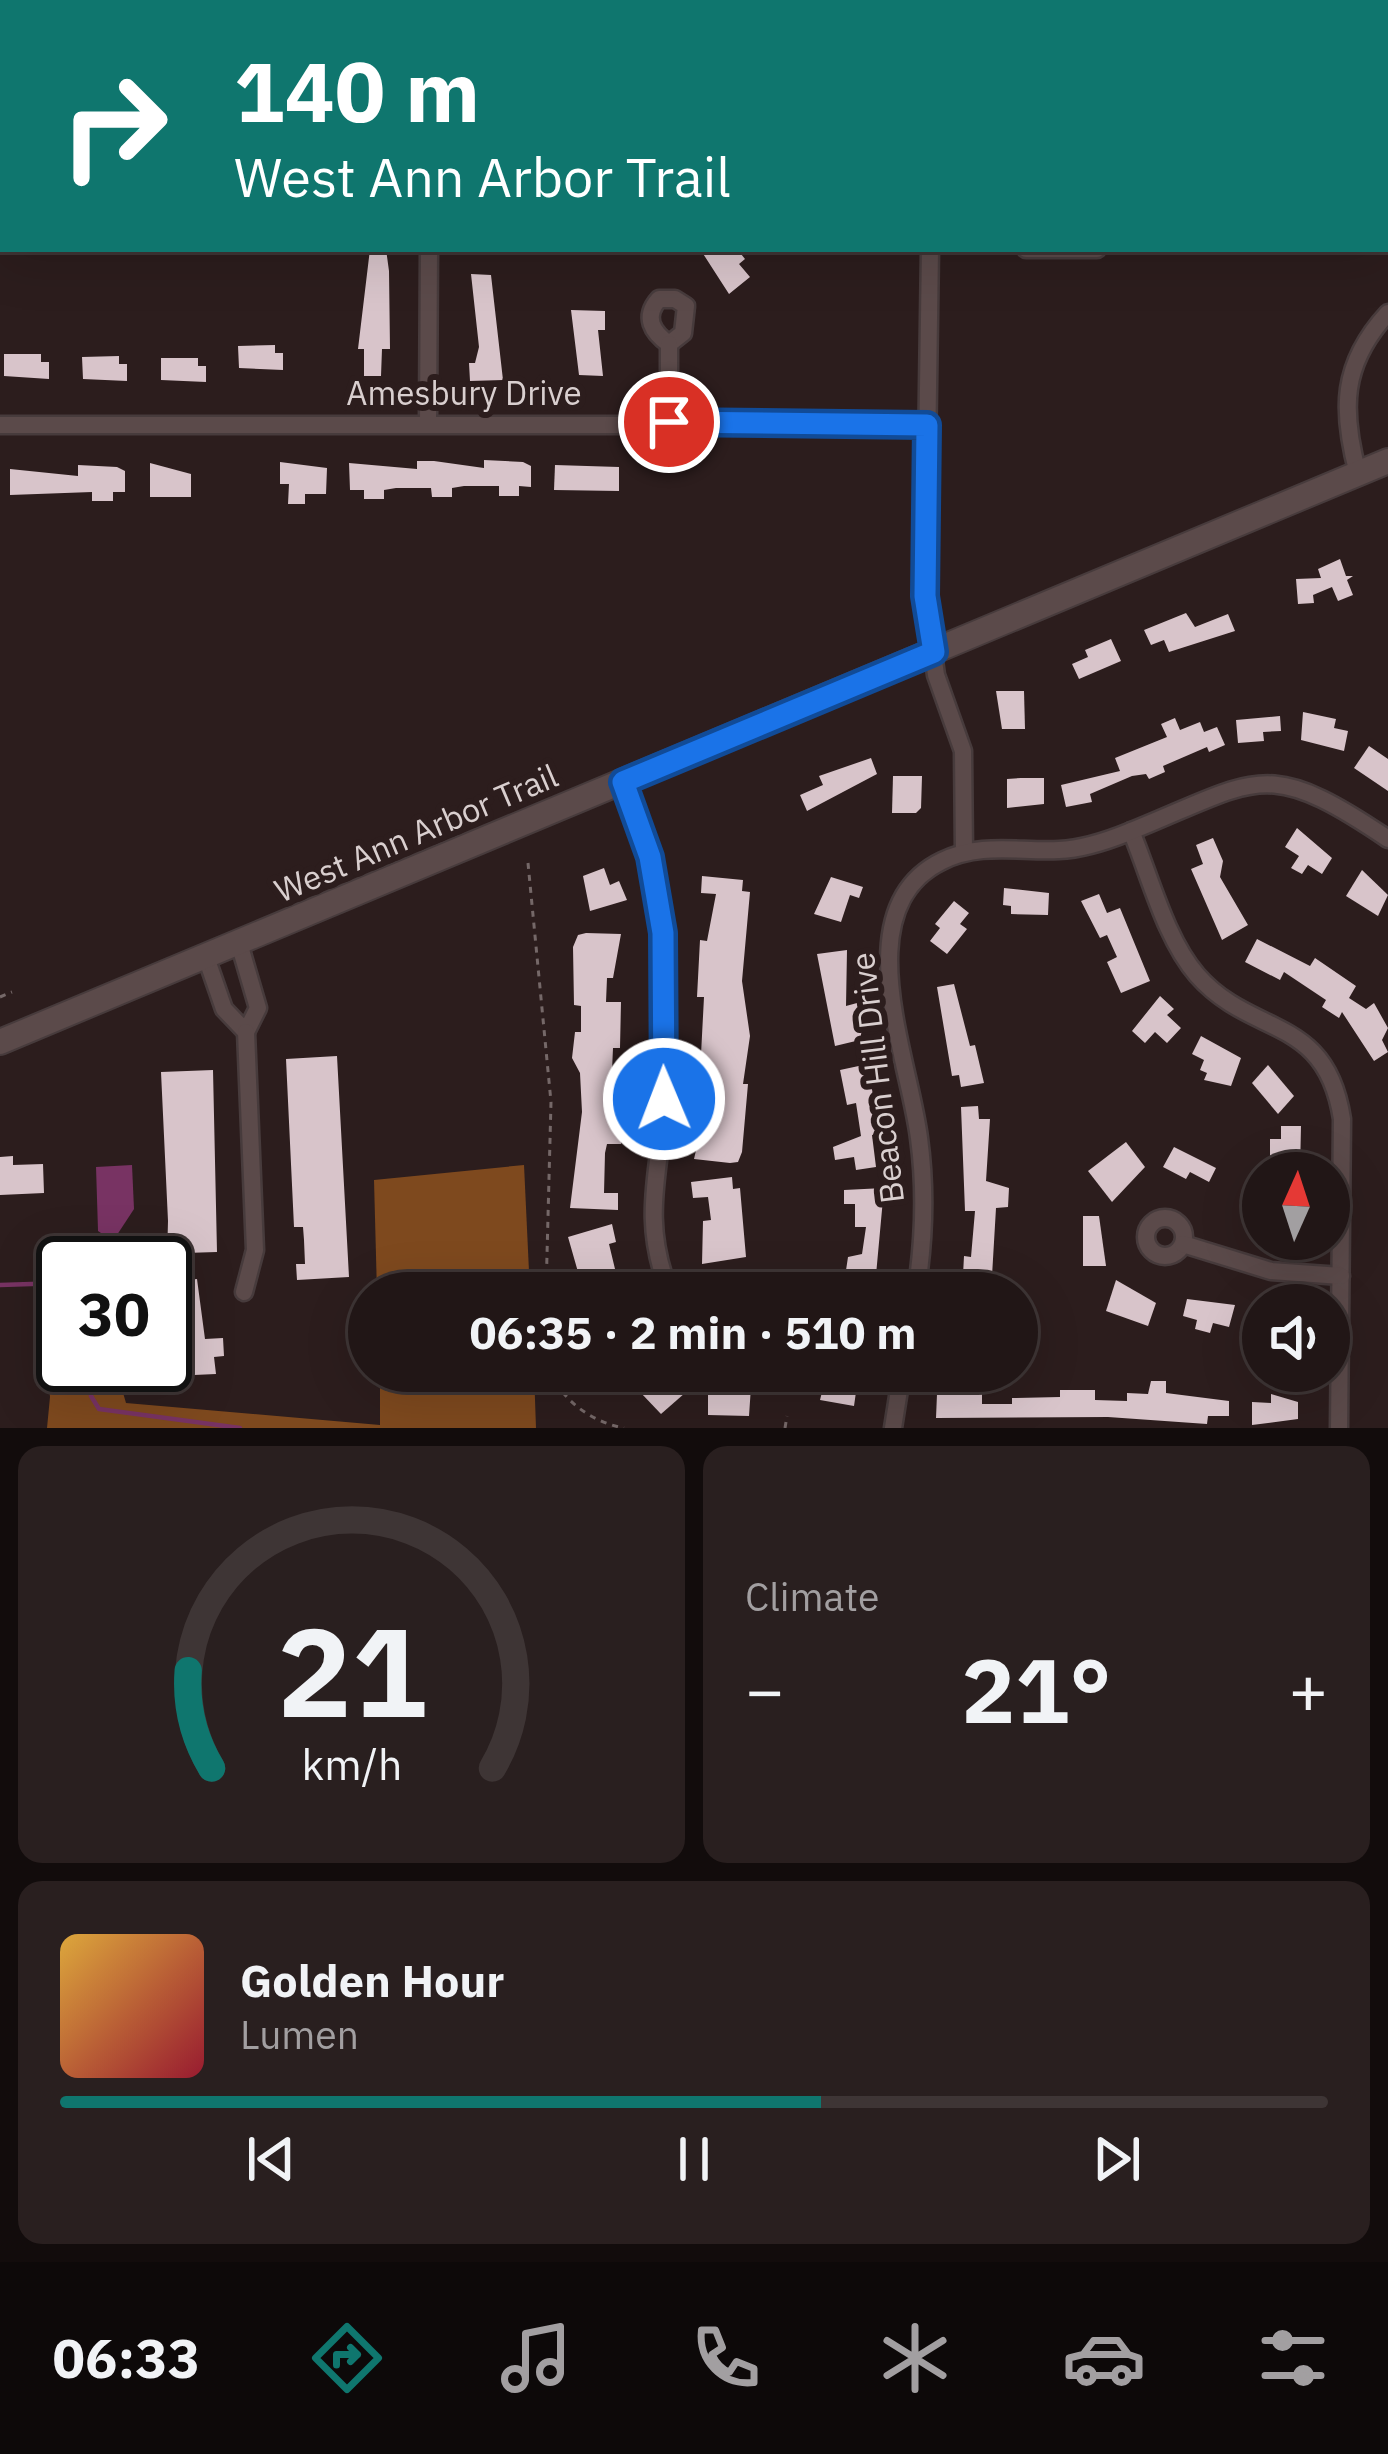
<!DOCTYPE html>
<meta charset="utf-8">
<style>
body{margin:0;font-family:"IBM Plex Sans",sans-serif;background:#291f1f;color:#f1f3f6;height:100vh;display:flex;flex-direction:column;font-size:45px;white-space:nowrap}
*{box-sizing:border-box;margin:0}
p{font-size:39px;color:#a29fa1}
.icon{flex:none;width:66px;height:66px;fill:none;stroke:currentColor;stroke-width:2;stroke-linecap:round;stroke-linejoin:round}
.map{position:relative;height:1428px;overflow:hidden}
.side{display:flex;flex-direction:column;gap:18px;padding:18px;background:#120c0c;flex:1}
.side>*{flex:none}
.guide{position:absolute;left:0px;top:0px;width:1389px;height:252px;box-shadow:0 12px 48px #0002,0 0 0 3px #3e3535;background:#0f766e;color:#fff;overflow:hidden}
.needle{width:78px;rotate:3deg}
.tools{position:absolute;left:1242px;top:1152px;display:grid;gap:24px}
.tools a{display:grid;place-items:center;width:108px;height:108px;border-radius:50%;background:#211616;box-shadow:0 12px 48px #0002,0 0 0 3px #3e3535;font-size:60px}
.speed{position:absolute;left:36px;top:1236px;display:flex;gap:24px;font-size:60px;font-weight:700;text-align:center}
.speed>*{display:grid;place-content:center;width:156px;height:156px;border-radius:50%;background:#211616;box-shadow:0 12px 48px #0002,0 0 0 3px #3e3535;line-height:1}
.speed .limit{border:6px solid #111;border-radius:18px;background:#fff;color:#111}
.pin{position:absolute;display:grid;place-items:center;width:102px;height:102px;color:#fff;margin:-51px;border:6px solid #fff;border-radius:50%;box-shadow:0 3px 12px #0007}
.me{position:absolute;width:132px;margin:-66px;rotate:359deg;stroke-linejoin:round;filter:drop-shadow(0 0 9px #0008)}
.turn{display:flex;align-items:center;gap:42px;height:252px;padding:0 36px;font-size:54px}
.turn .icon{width:156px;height:156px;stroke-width:2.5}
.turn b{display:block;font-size:84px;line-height:102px}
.big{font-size:90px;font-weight:700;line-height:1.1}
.side .tile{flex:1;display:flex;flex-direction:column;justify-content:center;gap:18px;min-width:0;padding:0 42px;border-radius:24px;background:#291f1f}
.side .dial{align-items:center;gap:0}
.dial svg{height:312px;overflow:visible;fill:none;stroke:#3e3535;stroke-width:7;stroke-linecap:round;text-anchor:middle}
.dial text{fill:#f1f3f6;stroke:none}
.song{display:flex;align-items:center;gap:36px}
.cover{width:144px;height:144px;border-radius:18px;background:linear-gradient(135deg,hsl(40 70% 55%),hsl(350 70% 35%))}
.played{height:12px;border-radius:6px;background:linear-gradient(90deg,#0f766e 60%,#3e3535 60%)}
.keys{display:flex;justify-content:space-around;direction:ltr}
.heat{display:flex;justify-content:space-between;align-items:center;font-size:66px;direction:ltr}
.side .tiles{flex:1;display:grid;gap:18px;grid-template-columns:1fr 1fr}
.tile:last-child{grid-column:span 2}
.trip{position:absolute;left:348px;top:1272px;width:690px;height:120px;border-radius:60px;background:#211616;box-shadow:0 12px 48px #0002,0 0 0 3px #3e3535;font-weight:700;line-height:120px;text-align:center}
.menu{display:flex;height:192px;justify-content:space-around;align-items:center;background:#0d0909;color:#a29fa1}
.menu .icon{width:84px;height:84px}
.menu .active{color:#0f766e}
.menu b{font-size:54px;color:#f1f3f6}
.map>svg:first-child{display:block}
</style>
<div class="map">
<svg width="1388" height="1428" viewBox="0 0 1388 1428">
<rect width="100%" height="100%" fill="#2c1d1d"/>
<g fill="#7e491e">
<path d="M524,1165l6,128h-153l-3,-113z"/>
<path d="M85,1255l3,8h-25v102h52l11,38 254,22v-54h154l2,57h-489l3,-31 -12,-138z"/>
</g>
<path fill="#783363" d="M132,1165l2,44 -21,32 -15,-10 -2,-64z"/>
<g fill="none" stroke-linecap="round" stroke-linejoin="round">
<g stroke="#783363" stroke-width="4.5">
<path d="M0,1285l63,-2"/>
<path d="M88,1365l3,31 8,13 141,19"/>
</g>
</g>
<g fill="#d8c4ca">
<path d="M370,249h16l3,22 1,78h-8l-1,27h-17v-27h-6z"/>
<path d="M700,249h37l8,10 -6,5 11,13 -21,17z"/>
<path d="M471,274l20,1 12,105 -33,1 -1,-18h6l4,-16z"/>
<path d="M571,310l34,1v19h-7l5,46 -24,-1z"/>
<path d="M275,345v8h8v17l-44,-2 -1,-22z"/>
<path d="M4,354h37v8h8v17l-45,-3z"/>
<path d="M119,356v8h8v17l-44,-2 -1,-22z"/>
<path d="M161,358h37v8h8v16l-45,-2z"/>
<path d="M484,460l39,2 8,4v21l-12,-1v10h-20v-10h-35l-12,2v9h-20l-1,-9h-35l-12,2v9h-20v-9h-14l-1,-27 68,6v-8h17l50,7z"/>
<path d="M280,462l47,6 -1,26h-21v10h-17l1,-20h-9z"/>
<path d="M150,463l41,11v23h-41z"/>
<path d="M78,465l39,2 8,4v21h-12v9h-21v-9l-82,3v-26l68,7z"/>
<path d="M555,465l64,2v24l-65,-1z"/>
<path d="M1340,559l6,17h7l-6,4 6,15 -15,6 -6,-14 -19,8 1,8 -16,1 -2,-25 25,-1 -3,-9z"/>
<path d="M1186,613l9,14 33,-13 7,17 -66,21 -5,-12 -13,5 -7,-15z"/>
<path d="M1111,639l10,22 -42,18 -7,-15 16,-7 -3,-7z"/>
<path d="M996,691h28l1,38h-23z"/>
<path d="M1303,712l33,7 -2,9 14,3 -4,20 -43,-11z"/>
<path d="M1280,716l1,15 -18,1 1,9 -26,2 -2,-23z"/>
<path d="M1175,718l5,12 20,-8 4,10 13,-5 8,18 -16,7 -2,-5 -44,19 2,6 -16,7 -3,-5 -14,2 -42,18 2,8 -26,5 -5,-22 59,-14 -5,-13 52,-21 -6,-13z"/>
<path d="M1369,746l19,13v32l-34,-23z"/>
<path d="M871,758l6,16 -70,37 -7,-16 23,-10 -4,-9z"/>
<path d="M893,776h29l-1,32 -5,5h-24z"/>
<path d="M1021,778h23v26l-37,4v-29z"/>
<path d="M1297,828l35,30 -10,16 -14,-9 -6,9 -11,-6 8,-12 -14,-9z"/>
<path d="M1213,838l10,23 -3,16 28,48 -26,15 -31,-71 12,-5 -7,-19z"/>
<path d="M604,868l6,17 9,-4 8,19 -37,11 -7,-35z"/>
<path d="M1362,870l26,25 -10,21 -32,-20z"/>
<path d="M702,876l41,4 -1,11 8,1 -8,89 8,55 -7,48h5l-6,68 -4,10 -8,1 -36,-4 15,-65 -10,-1 5,-96h-7l3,-57 7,1 9,-47 -15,-1z"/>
<path d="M831,877l32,10 -4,11 -9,-3 -9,27 -27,-8z"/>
<path d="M1004,888l45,5 -1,22 -37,-1v-8l-8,-1z"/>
<path d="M1099,894l8,19 13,-5 30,73 -29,12 -14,-31 10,-5 -10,-22 -7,3 -19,-37z"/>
<path d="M954,901l15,12 -9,11 7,5 -20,25 -17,-13 10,-13 -5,-4z"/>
<path d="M586,933l35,1 -8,44h-6l-1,24h15l-1,46h-7l-1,23 9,1 -1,26h7l-6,46h-14l-2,9 -1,40h14v17l-48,-2 12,-96 -2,-39 -8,-15 3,-26h6v-26l-7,-1 -1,-58 5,-12z"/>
<path d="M1257,939l53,27 5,-8 41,28 -7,12 17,11 8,-6 14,25 -6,12 6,12 -14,9 -32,-49 -3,6 -17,-11 4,-7 -42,-28 -4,8 -35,-18z"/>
<path d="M847,950l-1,56 11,-3 5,26 -2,11 -25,6 -18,-92z"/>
<path d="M954,984l16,62 5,-1 9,38 -23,4 -2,-12 -7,1 -15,-89z"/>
<path d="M1160,996l14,13 -7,6 14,13 -14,15 -12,-11 -10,11 -13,-12z"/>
<path d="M1201,1036l40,22 -10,28 -27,-6 3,-7 -7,-3 4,-10 -12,-6z"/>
<path d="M337,1056l12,221 -52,3 -1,-16h9l-1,-24 -1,-13h-9l-8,-168z"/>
<path d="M868,1064l11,70 -7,1 4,32 -20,3 -2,-13 -19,3 -2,-13 28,-11 -5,-33 -9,2 -7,-35z"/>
<path d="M1268,1065l26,31 -16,18 -26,-31z"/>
<path d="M213,1070l4,182 -32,1 1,27 11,-1 8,60 18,-1 1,18 -10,1 2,17 -44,2 -2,-40h-5l3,-115 -7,-149z"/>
<path d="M978,1106l1,13h11l-4,62 23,7 -1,19 -12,1 -5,85h-26l4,-17 -6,-1 1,-19 7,1 4,-46h-10l-4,-104z"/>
<path d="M1281,1126h20l-1,45 -5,2h-25v-34h11z"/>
<path d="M1126,1142l19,25 -33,35 -24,-31z"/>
<path d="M1174,1147l42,21 -7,14 -19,-10 -4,7 -23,-12z"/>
<path d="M13,1156v9l30,-1 1,29 -44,2v-38z"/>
<path d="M732,1177l1,12 7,-1 6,69 -44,7 1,-43 8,-1 -3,-23 -15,1 -2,-16z"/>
<path d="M884,1188l-9,98 -21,-2 1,-5 -10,-2 3,-20 14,-3 4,-27h-11v-23h-11v-14z"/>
<path d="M1083,1216h16l7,50h-23z"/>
<path d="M612,1224l4,18 -7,2 6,25 -6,1 6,23h-31l-16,-56z"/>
<path d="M1116,1280l40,23 -8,23 -42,-15z"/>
<path d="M1187,1299l48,6 -6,22 -16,-4 -3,10 -15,-4 2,-9 -14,-4z"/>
<path d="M620,1371h59l14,15 -32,28z"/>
<path d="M734,1371l18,1 -3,44 -41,-1v-38l26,1z"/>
<path d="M837,1371h22l-5,35 -34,-6 4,-16 10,3z"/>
<path d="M1151,1381h15v12l63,8v15h-21l-1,8 -99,-7 -172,1 1,-24 45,-1v11h30v-6l48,-1v-7h35v10l32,1v-8l21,1z"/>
<path d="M1271,1394l27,8v17l-46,6v-23l19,1z"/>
</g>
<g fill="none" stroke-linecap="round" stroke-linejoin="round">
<g stroke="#473b3c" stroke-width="21">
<g id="street">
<path d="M79,0l1,3"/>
<path d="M673,0v3"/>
<path d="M430,3v-3"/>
<path d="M933,3v-3"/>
<path d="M1200,3v-3"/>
<path d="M930,249l-5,347 11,79 27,76 1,101"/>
<path d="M1026,249h71"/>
<path d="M659,299h16l11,7 -3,27 -14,11c-17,-12 -26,-27 -10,-45z"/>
<path d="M428,422l1,-173"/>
<path d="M669,422v-78"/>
<path d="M0,425h927"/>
<path d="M1358,474c-17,-64 -17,-110 30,-161"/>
<path d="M623,782c34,89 38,134 38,227 0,25 6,49 5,74 -2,78 -29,131 4,210"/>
<path d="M1131,831c19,45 34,107 66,144 55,63 129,39 145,144l-3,309"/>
<path d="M206,957l18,52 22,23 12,-24 -19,-65"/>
<circle cx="1165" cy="1237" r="19"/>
<path d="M1183,1244l88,27 70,5"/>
<path d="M244,1292l11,-42 -9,-218"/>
<path d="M916,1293c8,-51 10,-103 3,-155 -10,-81 -74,-230 23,-277 38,-19 77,-9 117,-11 25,-1 48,-9 70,-18 129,-52 135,-77 259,7"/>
<path d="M893,1428l9,-57"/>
</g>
</g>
<g stroke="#473b3c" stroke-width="28">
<path id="secondary" d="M0,1042l1388,-581"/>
</g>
<g stroke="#756868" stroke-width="3" stroke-dasharray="6 6" stroke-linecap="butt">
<path d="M528,863l23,239 -5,191"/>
<path d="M0,997l12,-5"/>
<path d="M552,1371c8,30 43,52 72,57"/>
<path d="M785,1428l2,-12"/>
</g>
<use href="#street" stroke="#5b4a4a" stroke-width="16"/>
<use href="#secondary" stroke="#5b4a4a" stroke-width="24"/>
</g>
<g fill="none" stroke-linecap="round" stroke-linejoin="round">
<g stroke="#114b97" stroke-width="30">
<path id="route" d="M664,1099l-1,-166 -13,-76 -27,-75 311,-130 -9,-56 2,-171 -258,-3"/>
</g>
<use href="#route" stroke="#1a73e8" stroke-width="21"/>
</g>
<g text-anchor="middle" stroke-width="12" stroke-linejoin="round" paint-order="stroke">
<g font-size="33" fill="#d9cfcf" stroke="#2c1d1d">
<text x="464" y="405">Amesbury Drive</text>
<text transform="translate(416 833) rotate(-23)" y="12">West Ann Arbor Trail</text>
<text transform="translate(877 1078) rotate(-97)" y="12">Beacon Hill Drive</text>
</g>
</g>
</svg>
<div class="tools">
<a><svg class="needle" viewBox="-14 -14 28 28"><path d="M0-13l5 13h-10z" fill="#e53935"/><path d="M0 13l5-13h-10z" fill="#a29fa1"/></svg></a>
<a><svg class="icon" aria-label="sound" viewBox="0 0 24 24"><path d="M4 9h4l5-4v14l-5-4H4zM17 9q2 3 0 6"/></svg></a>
</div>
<div class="speed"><div class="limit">30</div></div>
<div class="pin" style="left:669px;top:422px;background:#d93025"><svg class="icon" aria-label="arrive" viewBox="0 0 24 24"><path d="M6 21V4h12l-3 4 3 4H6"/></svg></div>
<svg class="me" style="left:664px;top:1099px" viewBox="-20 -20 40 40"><circle r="17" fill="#1a73e8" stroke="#fff" stroke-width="3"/><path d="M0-11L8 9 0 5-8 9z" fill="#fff"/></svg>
<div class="trip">06:35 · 2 min · 510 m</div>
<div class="guide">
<div class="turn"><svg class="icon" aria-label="right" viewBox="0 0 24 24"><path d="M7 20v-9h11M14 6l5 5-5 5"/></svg><div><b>140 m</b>West Ann Arbor Trail</div></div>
</div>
</div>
<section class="side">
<div class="tiles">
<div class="tile dial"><svg viewBox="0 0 100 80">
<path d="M14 69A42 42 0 1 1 86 69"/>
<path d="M14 69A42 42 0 0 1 8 44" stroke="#0f766e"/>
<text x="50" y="56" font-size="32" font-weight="700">21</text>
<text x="50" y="72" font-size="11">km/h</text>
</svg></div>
<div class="tile"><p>Climate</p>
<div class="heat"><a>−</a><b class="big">21°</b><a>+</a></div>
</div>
<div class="tile">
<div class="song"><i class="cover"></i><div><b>Golden Hour</b><p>Lumen</p></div></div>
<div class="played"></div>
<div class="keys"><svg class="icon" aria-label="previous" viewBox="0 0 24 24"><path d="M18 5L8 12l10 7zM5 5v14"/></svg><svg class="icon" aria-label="pause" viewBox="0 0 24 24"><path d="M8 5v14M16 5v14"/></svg><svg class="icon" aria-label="next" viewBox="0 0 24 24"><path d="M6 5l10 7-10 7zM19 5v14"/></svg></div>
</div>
</div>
</section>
<nav class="menu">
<b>06:33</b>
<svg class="icon active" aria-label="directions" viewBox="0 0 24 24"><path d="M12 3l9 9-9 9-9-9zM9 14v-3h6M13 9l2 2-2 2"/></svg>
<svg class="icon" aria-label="music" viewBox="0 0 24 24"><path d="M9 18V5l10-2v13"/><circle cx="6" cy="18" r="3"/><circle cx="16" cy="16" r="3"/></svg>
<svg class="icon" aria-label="phone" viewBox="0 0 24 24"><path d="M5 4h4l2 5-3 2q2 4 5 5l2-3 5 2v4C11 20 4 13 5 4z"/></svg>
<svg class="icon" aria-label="climate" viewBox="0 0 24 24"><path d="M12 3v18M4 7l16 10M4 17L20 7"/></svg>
<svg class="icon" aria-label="car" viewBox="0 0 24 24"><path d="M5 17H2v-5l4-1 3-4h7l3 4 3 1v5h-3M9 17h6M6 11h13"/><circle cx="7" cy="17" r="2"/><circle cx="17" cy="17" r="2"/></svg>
<svg class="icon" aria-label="filters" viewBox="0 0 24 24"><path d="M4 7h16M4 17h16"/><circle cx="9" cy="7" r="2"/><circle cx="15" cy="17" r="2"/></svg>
</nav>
